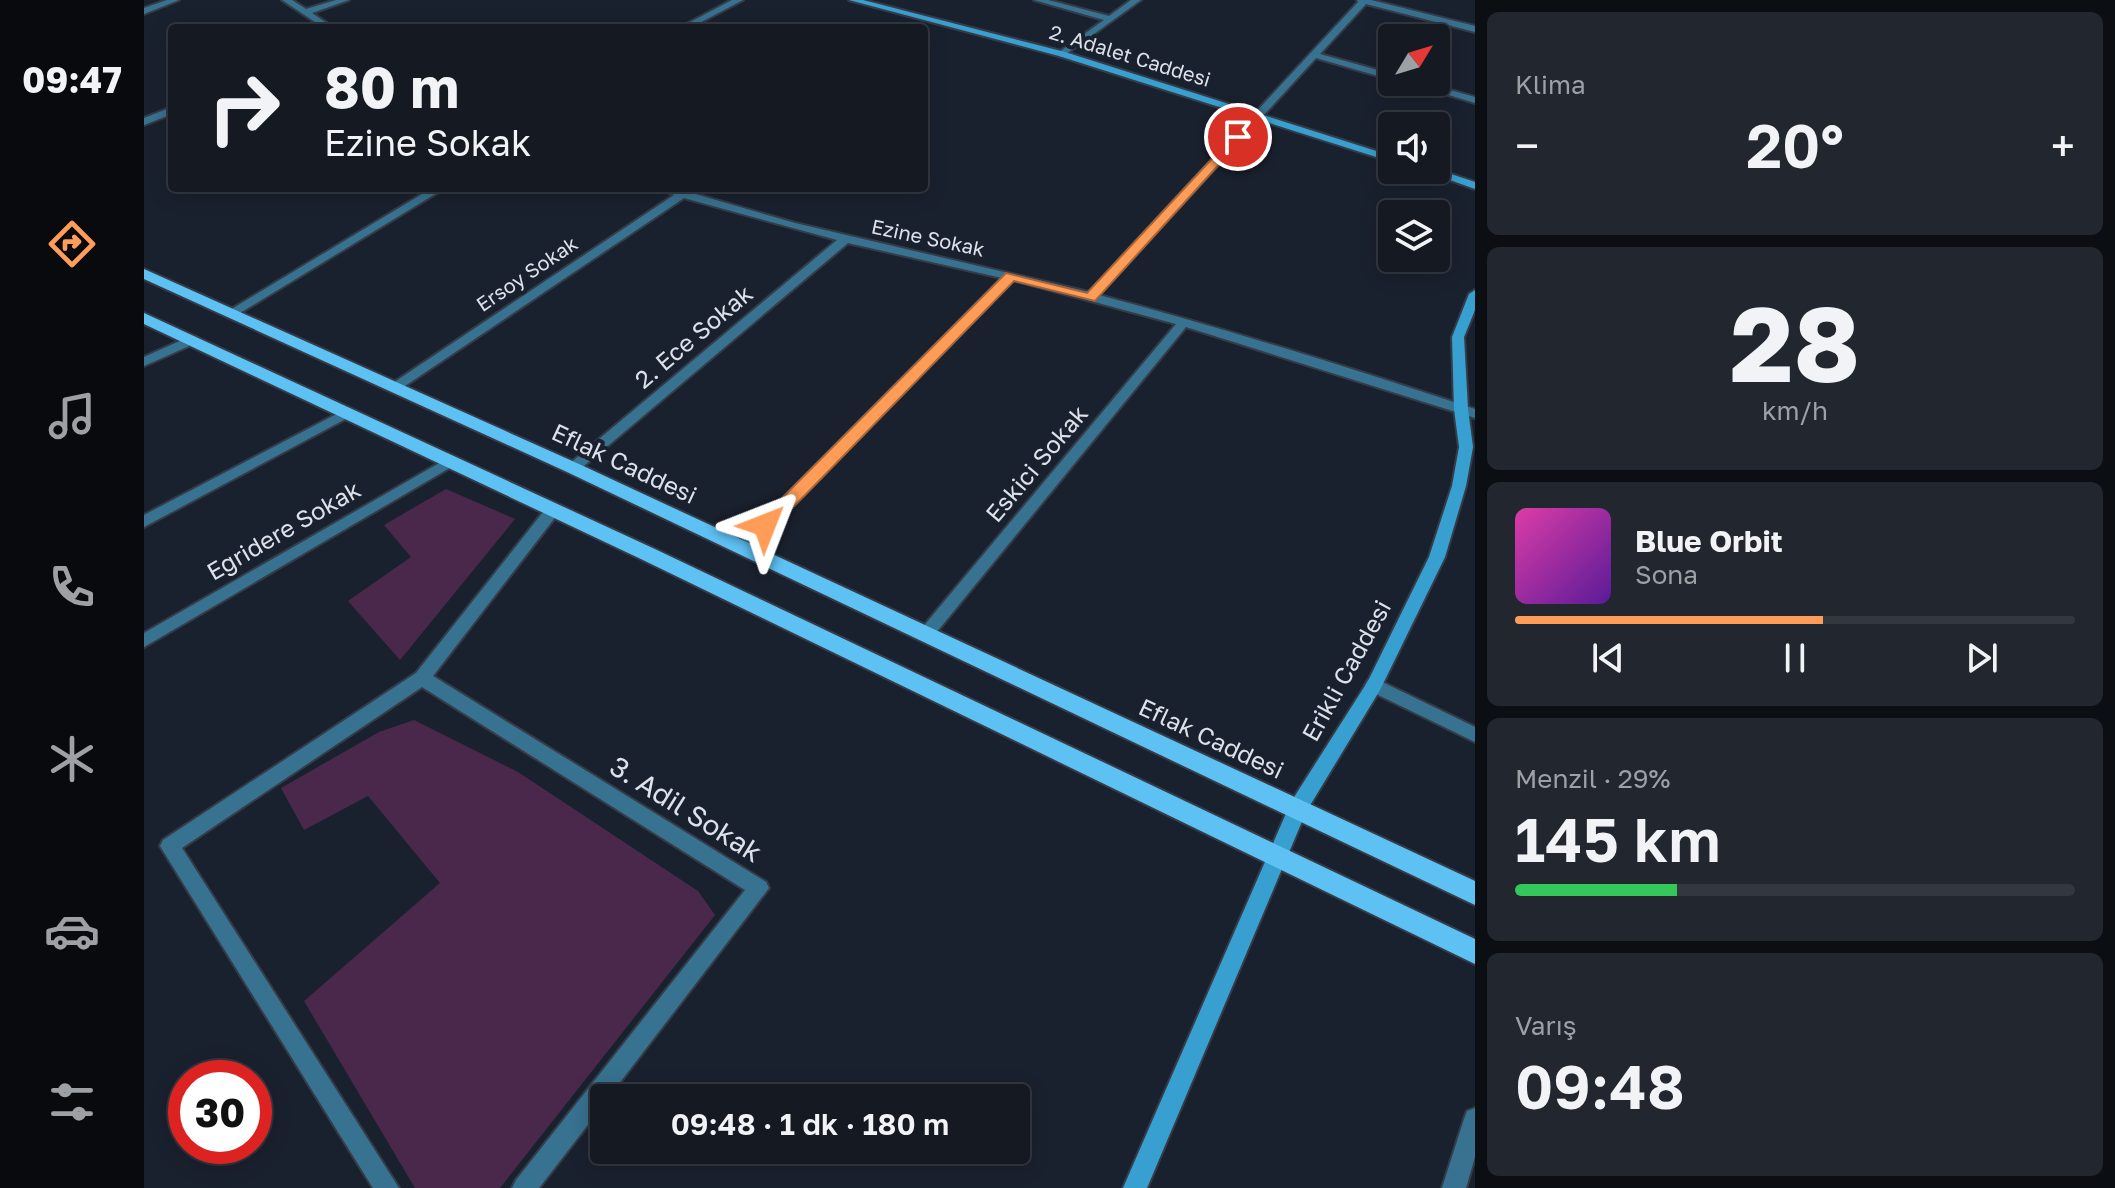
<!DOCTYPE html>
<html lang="tr">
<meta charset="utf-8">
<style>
body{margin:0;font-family:"Golos Text",sans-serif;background:#21262f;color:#f1f3f6;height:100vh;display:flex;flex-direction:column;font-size:30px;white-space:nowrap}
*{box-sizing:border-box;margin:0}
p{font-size:26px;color:#9da0a5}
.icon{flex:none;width:44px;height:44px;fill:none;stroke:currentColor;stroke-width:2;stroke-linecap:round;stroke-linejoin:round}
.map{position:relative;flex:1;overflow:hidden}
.sheet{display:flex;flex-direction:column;gap:12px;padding:12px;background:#0b0e13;width:640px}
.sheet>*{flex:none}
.top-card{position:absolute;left:24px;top:24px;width:760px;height:168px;border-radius:8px;box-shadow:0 4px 20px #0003,0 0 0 2px #333840;background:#141922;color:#f1f3f6;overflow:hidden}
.needle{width:52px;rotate:52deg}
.controls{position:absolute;left:1234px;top:24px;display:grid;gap:16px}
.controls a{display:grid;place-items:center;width:72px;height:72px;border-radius:8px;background:#141922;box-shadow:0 4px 20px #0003,0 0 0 2px #333840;font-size:40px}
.speed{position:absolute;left:24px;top:1060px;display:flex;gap:16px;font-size:40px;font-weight:700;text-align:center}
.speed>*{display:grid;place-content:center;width:104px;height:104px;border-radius:50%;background:#141922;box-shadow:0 4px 20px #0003,0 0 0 2px #333840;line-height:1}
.speed .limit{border:12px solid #d22;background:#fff;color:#111}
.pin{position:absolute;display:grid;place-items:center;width:68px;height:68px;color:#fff;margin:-34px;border:4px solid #fff;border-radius:50%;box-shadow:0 2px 8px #0007}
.me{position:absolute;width:88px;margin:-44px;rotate:45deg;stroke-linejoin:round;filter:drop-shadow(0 0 6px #0008)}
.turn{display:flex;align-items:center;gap:28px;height:168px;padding:0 24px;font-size:36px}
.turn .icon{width:104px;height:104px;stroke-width:2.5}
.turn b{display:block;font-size:56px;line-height:68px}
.big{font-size:60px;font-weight:600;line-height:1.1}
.sheet .tile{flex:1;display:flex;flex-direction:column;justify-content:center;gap:12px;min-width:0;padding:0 28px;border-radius:12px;background:#21262f}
.sheet .dial{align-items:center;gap:0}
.dial b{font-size:104px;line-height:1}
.song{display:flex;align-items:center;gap:24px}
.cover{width:96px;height:96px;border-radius:12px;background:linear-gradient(135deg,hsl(320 70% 55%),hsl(270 70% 35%))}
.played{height:8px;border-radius:4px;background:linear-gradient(90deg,#fe9c58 55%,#333840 55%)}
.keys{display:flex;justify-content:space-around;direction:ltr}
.heat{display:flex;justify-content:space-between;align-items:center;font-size:44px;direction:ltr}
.charge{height:12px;border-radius:6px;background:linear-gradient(90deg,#34c759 29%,#333840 0)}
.trip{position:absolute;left:446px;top:1084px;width:440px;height:80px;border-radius:8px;background:#141922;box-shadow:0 4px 20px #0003,0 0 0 2px #333840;font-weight:600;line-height:80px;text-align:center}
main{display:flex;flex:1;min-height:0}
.menu{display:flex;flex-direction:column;width:144px;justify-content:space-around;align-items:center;background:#080a0e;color:#9da0a5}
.menu .icon{width:56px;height:56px}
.menu .current{color:#fe9c58}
.menu b{font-size:36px;color:#f1f3f6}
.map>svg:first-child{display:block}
</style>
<main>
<nav class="menu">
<b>09:47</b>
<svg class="icon current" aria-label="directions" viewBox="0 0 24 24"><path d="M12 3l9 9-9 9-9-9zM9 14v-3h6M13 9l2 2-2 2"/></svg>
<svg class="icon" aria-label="music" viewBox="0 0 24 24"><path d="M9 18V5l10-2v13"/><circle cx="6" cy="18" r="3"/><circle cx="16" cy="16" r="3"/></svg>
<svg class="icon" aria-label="phone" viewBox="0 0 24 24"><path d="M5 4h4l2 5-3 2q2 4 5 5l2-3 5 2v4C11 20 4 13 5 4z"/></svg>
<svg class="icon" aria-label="climate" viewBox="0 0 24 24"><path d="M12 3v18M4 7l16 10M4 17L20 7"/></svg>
<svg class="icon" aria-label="car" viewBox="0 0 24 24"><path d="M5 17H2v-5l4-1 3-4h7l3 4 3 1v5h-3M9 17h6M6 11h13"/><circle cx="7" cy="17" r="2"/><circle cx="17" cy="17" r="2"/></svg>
<svg class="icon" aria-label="filters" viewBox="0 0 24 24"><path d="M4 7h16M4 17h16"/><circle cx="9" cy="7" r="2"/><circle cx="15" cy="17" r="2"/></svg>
</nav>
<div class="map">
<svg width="1331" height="1188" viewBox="0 0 1331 1188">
<rect width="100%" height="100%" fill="#1a212e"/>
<g fill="#49284c">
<path d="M302,489l69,30 -115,141 -52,-59 63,-44 -27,-32z"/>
<path d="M270,720l104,52 180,119 17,24 -215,273h-85l-111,-187 136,-118 -72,-87 -64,34 -23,-42 98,-56z"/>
</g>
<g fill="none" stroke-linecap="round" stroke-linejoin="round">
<g stroke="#353c48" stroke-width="4">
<g id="street">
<path d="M23,0h12l-35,14v-6z"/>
<path d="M138,0h10l14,9 30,-9h13l-37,13 22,15h-10z"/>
<path d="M588,0h11l-53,28h-11z"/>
<path d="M890,0h14l61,16 22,-16h10l-79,57 -3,-1v-4l45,-32z"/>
<path d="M1213,0h14l104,26v6l-109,-28 -46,50 72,20v6l-76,-22 -217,237c127,34 252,73 376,114v9l-289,-91 -255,312h-12l-2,-5 259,-310 -163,-44 -265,272h-10l-3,-4 3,-4 264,-266 -154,-35 -270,228h-10l-2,-3 2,-3 269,-225 -153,-42 -285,192h-10l-2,-3 287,-192 -15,-7h16l120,35 294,69 269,-290z"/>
<path d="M1262,82h16l53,15v6z"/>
<path d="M28,107v7l-28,11v-7z"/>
<path d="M288,188h13l-210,128 -4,1 -6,-4z"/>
<path d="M47,336l5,1v6l-52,23v-9z"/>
<path d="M204,408l7,4 -2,3 -209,112v-12z"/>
<path d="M304,458l7,5 -2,3 -309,181v-14z"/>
<path d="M408,506l7,5 -2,4 -124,161 333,206 3,6 -161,210h-4v6l-65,84h-27l4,-8 229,-290 -323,-203 -240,161 217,340h-26l-213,-342 3,-6 253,-167 131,-166z"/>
<path d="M1230,678l101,49v15l-107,-52 -3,-5 3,-5z"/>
<path d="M1331,1108v49l-9,31h-24l22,-69 3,-8z"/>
</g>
</g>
<g stroke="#353c48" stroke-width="4">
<g id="secondary">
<path d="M705,0h14l202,52 327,104v6l-333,-106z"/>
<path d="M1292,169l39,13v7l-53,-19z"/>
<path d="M1331,290v20l-11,27 4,72 5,38 -7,39 -21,71 -65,133 -74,122 -159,376h-24l168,-386 77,-121 61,-124 23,-71 7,-39 -5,-38 -2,-72 17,-43z"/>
</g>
</g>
<g stroke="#353c48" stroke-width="4">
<g id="primary">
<path d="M0,269l435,195 896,417v24l-908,-433 -423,-193z"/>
<path d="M0,313l513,237 818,389v25l-832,-404 -499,-236z"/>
</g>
</g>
<use href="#street" fill="#377290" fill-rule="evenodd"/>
<use href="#secondary" fill="#38a0d1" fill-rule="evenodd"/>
<use href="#primary" fill="#5ec1f4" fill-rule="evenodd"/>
</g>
<path fill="#fe9c58" stroke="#a56539" stroke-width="2" d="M1090,135l10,2 -149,164 -81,-20 -243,249h-12l-2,-5 2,-4 247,-248 81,20z"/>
<g text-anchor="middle" stroke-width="8" stroke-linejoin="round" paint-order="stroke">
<g font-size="20" fill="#dce1ea" stroke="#1a212e">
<text transform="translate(986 56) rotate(17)" y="7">2. Adalet Caddesi</text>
<text transform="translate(784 238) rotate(12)" y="7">Ezine Sokak</text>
<text transform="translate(383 274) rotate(-34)" y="7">Ersoy Sokak</text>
</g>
<g font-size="24" fill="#dce1ea" stroke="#1a212e">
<text transform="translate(550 337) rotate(-40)" y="8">2. Ece Sokak</text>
<text transform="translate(480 464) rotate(25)" y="8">Eflak Caddesi</text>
<text transform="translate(893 464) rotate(-50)" y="8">Eskici Sokak</text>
<text transform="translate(140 531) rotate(-30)" y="8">Eğridere Sokak</text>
<text transform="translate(1203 671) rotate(-61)" y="8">Erikli Caddesi</text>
<text transform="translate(1067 739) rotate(25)" y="8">Eflak Caddesi</text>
</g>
<g font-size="28" fill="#dce1ea" stroke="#1a212e">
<text transform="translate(542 809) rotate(32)" y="10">3. Adil Sokak</text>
</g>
</g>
</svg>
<div class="controls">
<a><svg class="needle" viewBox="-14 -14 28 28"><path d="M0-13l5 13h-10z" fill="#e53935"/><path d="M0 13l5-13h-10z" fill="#9da0a5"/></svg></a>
<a><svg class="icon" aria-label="sound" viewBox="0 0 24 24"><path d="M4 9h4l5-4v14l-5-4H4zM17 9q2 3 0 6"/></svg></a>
<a><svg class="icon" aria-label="layers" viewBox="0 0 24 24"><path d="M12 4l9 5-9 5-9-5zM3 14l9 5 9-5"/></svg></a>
</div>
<div class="speed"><div class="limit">30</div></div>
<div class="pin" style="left:1094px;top:137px;background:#d93025"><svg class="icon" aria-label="arrive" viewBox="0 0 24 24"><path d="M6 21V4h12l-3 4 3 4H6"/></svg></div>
<svg class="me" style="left:621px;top:525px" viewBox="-20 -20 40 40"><path d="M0-17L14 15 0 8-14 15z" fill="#fe9c58" stroke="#fff" stroke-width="4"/></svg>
<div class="trip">09:48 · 1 dk · 180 m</div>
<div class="top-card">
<div class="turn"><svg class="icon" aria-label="right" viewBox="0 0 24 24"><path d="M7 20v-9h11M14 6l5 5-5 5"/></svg><div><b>80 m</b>Ezine Sokak</div></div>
</div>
</div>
<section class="sheet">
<div class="tile"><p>Klima</p>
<div class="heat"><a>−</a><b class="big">20°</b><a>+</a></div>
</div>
<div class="tile dial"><b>28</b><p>km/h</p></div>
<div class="tile">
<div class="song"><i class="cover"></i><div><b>Blue Orbit</b><p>Sona</p></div></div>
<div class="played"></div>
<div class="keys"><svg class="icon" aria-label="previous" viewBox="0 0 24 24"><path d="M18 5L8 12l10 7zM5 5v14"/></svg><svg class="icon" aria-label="pause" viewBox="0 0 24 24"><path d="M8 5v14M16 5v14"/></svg><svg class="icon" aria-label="next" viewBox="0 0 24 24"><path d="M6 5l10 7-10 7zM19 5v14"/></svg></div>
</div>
<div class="tile"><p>Menzil · 29%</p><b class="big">145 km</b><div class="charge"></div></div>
<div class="tile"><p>Varış</p><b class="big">09:48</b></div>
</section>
</main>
